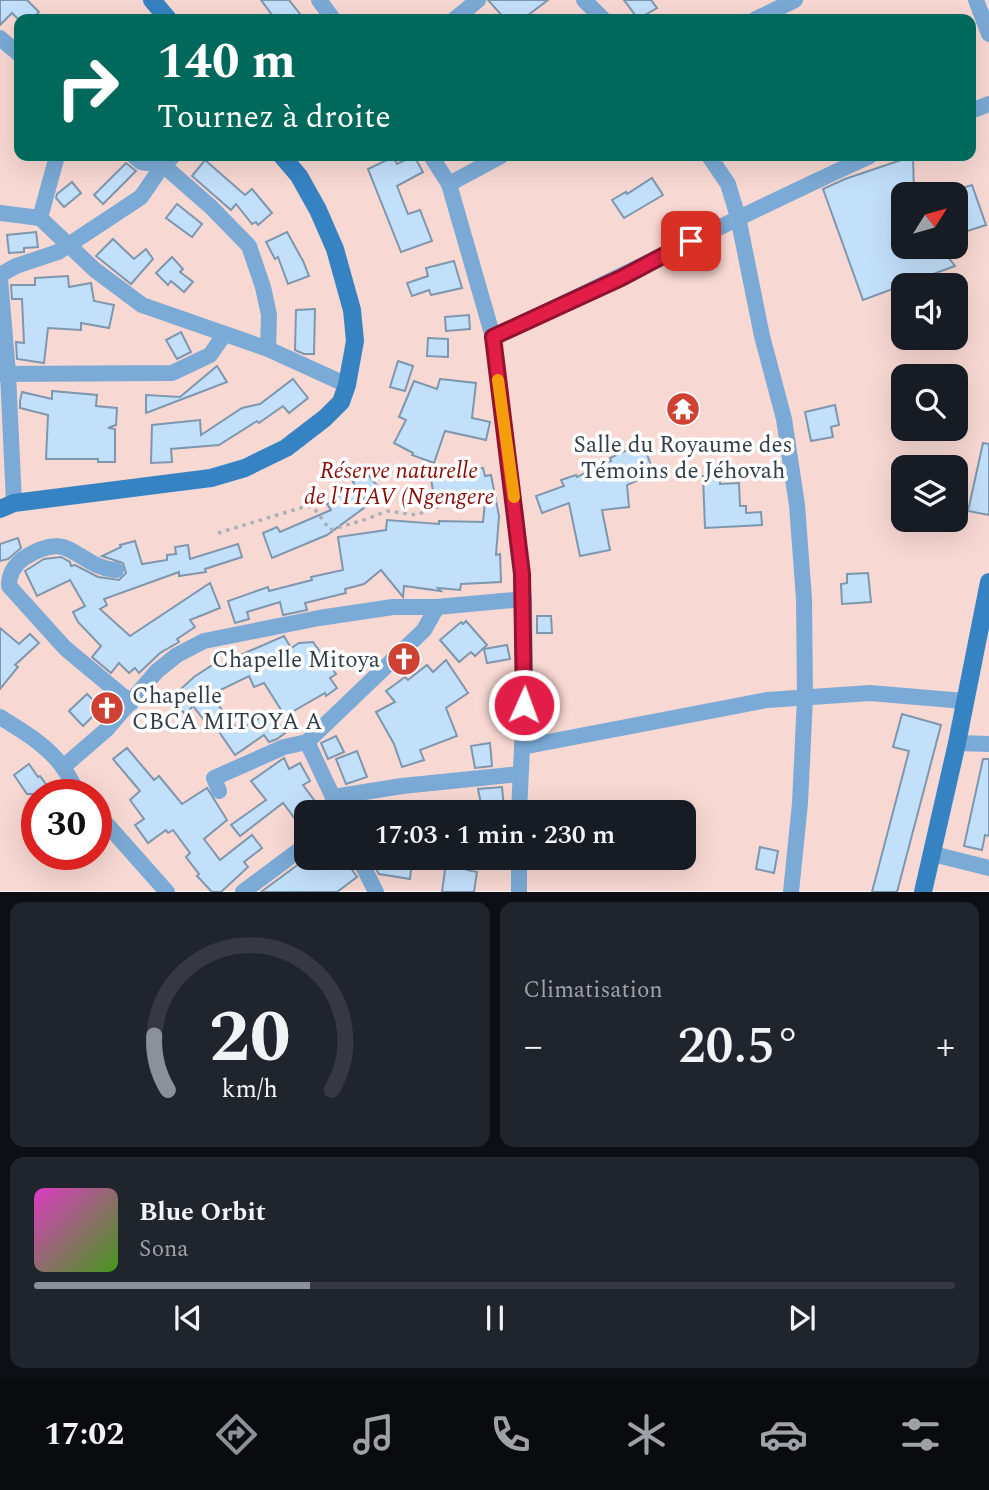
<!DOCTYPE html>
<html lang="fr">
<meta charset="utf-8">
<style>
body{margin:0;font-family:Spectral,serif;background:#20242c;color:#f1f3f6;height:100vh;display:flex;flex-direction:column;font-size:26px;white-space:nowrap}
*{box-sizing:border-box;margin:0}
p{font-size:23px;color:#9ea1a6}
.icon{flex:none;width:38px;height:38px;fill:none;stroke:currentColor;stroke-width:2;stroke-linecap:round;stroke-linejoin:round}
.map{position:relative;height:892px;overflow:hidden}
.details{display:flex;flex-direction:column;gap:10px;padding:10px;background:#0d0f14;flex:1}
.details>*{flex:none}
.banner{position:absolute;left:14px;top:14px;width:962px;height:147px;border-radius:14px;box-shadow:0 7px 28px #0002;background:#00695c;color:#fff;overflow:hidden}
.needle{width:46px;rotate:53deg}
.tools{position:absolute;left:891px;top:182px;display:grid;gap:14px}
.tools a{display:grid;place-items:center;width:77px;height:77px;border-radius:14px;background:#171b24;box-shadow:0 7px 28px #0002;font-size:35px}
.speed{position:absolute;left:21px;top:779px;display:flex;gap:14px;font-size:35px;font-weight:700;text-align:center}
.speed>*{display:grid;place-content:center;width:91px;height:91px;border-radius:50%;background:#171b24;box-shadow:0 7px 28px #0002;line-height:1}
.speed .limit{border:10px solid #d22;background:#fff;color:#111}
.pin{position:absolute;display:grid;place-items:center;width:60px;height:60px;color:#fff;margin:-30px;border-radius:14px;box-shadow:0 4px 10px #0006}
.me{position:absolute;width:77px;margin:-38px;rotate:2deg;stroke-linejoin:round;filter:drop-shadow(0 0 5px #0008)}
.turn{display:flex;align-items:center;gap:24px;height:147px;padding:0 28px;font-size:32px}
.turn .icon{width:91px;height:91px;stroke-width:2.5}
.turn b{display:block;font-size:49px;line-height:60px}
.big{font-size:52px;font-weight:600;line-height:1.1}
.details .widget{flex:1;display:flex;flex-direction:column;justify-content:center;gap:10px;min-width:0;padding:0 24px;border-radius:14px;background:#20242c}
.details .dial{align-items:center;gap:0}
.dial svg{height:182px;overflow:visible;fill:none;stroke:#363941;stroke-width:7;stroke-linecap:round;text-anchor:middle}
.dial text{fill:#f1f3f6;stroke:none}
.song{display:flex;align-items:center;gap:21px}
.cover{width:84px;height:84px;border-radius:10px;background:linear-gradient(135deg,hsl(310 70% 55%),hsl(100 70% 35%))}
.played{height:7px;border-radius:4px;background:linear-gradient(90deg,#8c9099 30%,#363941 30%)}
.keys{display:flex;justify-content:space-around;direction:ltr}
.heat{display:flex;justify-content:space-between;align-items:center;font-size:38px;direction:ltr}
.details .tiles{flex:1;display:grid;gap:10px;grid-template-columns:1fr 1fr}
.widget:last-child{grid-column:span 2}
.trip{position:absolute;left:294px;top:800px;width:402px;height:70px;border-radius:14px;background:#171b24;box-shadow:0 7px 28px #0002;font-weight:600;line-height:70px;text-align:center}
.menu{display:flex;height:112px;justify-content:space-around;align-items:center;background:#090b0e;color:#9ea1a6}
.menu .icon{width:49px;height:49px}
.menu .current{color:#8c9099}
.menu b{font-size:32px;color:#f1f3f6}
.map>svg:first-child{display:block}
</style>
<div class="map">
<svg width="989" height="892" viewBox="0 0 989 892">
<rect width="100%" height="100%" fill="#f1f6fb"/>
<path fill="#f8d8d3" fill-rule="evenodd" d="M0,0h989v891h-989zM19,19h952v137h-952zM903,194h53v53h-53zM903,285h53v53h-53zM903,376h53v53h-53zM903,467h53v53h-53zM37,794h59v60h-59zM306,812h378v46h-378z"/>
<g fill="#c3e0fb" stroke="#7e97ae" stroke-width="2">
<path d="M0,0h27l12,12 -7,7h-14l-6,-6 -12,12z"/>
<path d="M261,0h28l15,19h-29z"/>
<path d="M488,0h60l-25,19h-18z"/>
<path d="M624,0h27l6,8 -19,11z"/>
<path d="M414,156l9,16 -26,14 11,28 12,-4 12,31 -31,11 -33,-83 25,-12 4,7z"/>
<path d="M913,156l1,38h-11v53h37l15,19 -92,34 -40,-111 22,-10z"/>
<path d="M205,160l40,35 7,-6 20,24 -14,12 -2,-3 -4,2 -16,-20 -5,6 -39,-34z"/>
<path d="M126,163l10,8 -33,33 -9,-9z"/>
<path d="M652,178l11,17 -39,23 -12,-18 14,-8 1,2z"/>
<path d="M72,182l9,11 -17,14 -8,-9 1,-4z"/>
<path d="M972,185l14,40 -25,8 -5,-16v-27z"/>
<path d="M177,204l25,20 -10,13 -26,-19z"/>
<path d="M36,232l2,15 -14,1v4l-15,1 -2,-18z"/>
<path d="M287,232l16,29 6,15 -21,8 -10,-27 -3,2 -9,-17z"/>
<path d="M113,239l21,20 12,-10 7,10 -22,25 -35,-28z"/>
<path d="M172,257l11,12 -3,3 13,10 -9,10 -13,-11 -3,4 -12,-12z"/>
<path d="M454,261l8,27 -31,7 -2,-5 -17,6 -5,-13 21,-7 -2,-8z"/>
<path d="M68,276l1,11 22,-4 3,18 20,4 -5,23 -28,-5v7l-33,-2 -4,35 -27,-4 -1,-17 8,1 -2,-44h-10l-1,-14h24v-7z"/>
<path d="M315,309l-1,45h-10l-9,-4 1,-40z"/>
<path d="M469,315l1,14 -24,2 -1,-14z"/>
<path d="M181,332l10,20 -14,7 -11,-19z"/>
<path d="M428,338l20,1v18l-21,-1z"/>
<path d="M398,361l15,5 -8,25 -15,-4z"/>
<path d="M217,366l10,16 -81,31v-18l34,2z"/>
<path d="M293,379l15,19 -19,15 -6,-7 -24,17 -2,-2 -38,24 -48,4 1,13 -21,1 1,-38 48,-5 1,15 41,-27 18,-4z"/>
<path d="M440,379l36,4 -4,35 18,4 -4,18 -41,-9 -11,32 -22,-8 1,-2 -19,-10 12,-23 -7,-3 15,-36 23,8z"/>
<path d="M52,391l45,4 -1,11 21,2 -1,17 -8,3 7,1v33h-17v-3h-52l2,-44 -28,-7v-7l2,-9 30,7z"/>
<path d="M835,405l4,20 -8,2 2,10 -22,4 -6,-29z"/>
<path d="M983,443l6,1v71l-21,-4z"/>
<path d="M643,444l11,29 -27,12 2,22 -27,3 8,40 -30,6 -11,-53 -27,10 -6,-17 28,-10 -3,-6 15,-5 1,2 34,-16 -1,-3 13,-6z"/>
<path d="M463,467l1,4 19,-3 2,8 6,-1 8,41 -3,39 4,-1 1,28 -40,2 -1,6 -22,-2 3,3 -37,-5 -1,11 -22,-27 -17,14 -19,5 1,4 -41,10 2,7 -24,5 -3,-13 -33,10 2,7 -14,4 -7,-22 40,-14 1,4 43,-11 -1,-3 32,-7 -5,-33 48,-7 1,-10 52,4v-3l44,1 3,-29 -51,9 -5,-29z"/>
<path d="M366,472l13,16 -15,11 4,6 -41,30 -55,23 -9,-25 14,-6 3,5 51,-22 -4,-6 29,-18 -3,-4z"/>
<path d="M703,476h17v8l19,-1 1,23h6v7l15,-1 1,13 -57,3z"/>
<path d="M18,538l3,10 -13,11 -8,2v-17z"/>
<path d="M135,541l7,23 25,-4v-5l9,-1 -1,-7 13,-2 2,14 48,-15 4,13 -37,12 1,3 -27,4v-4l-75,27 3,6 -7,4 30,27 80,-53 10,25 -30,12 5,7 -18,12 2,3 -19,11 -21,20 -4,-5 -6,5 -10,-10 -8,10 -19,-16 9,-11 -23,-24 -5,-10 12,-6 -15,-26 -33,16 -12,-25 19,-12 17,-2 9,5 1,4 4,-1 23,12 21,3 7,-7 -3,-10 -21,-7 19,-9 -1,-2z"/>
<path d="M868,573l3,29 -29,2 -1,-20 6,-1v-9z"/>
<path d="M537,616h14l1,17h-15z"/>
<path d="M466,621l21,24 -12,11 -4,-4 -12,10 -19,-22 21,-18 2,2z"/>
<path d="M0,628l19,16 11,-10 9,9 -24,22 3,2 -18,22z"/>
<path d="M284,636l7,12 8,-5 14,-1 23,32 -6,4 7,10 -11,8 -1,-3 -40,23 -21,-33 -10,4 -5,-11 -39,19 29,36 31,-20 15,22 -8,6 -8,3 -5,-7 -29,20 -20,-29 -4,3 -18,-23 -8,8 -14,-16 23,-21 20,-13 1,2z"/>
<path d="M507,645l3,14 -23,4 -3,-14z"/>
<path d="M446,660l22,33 -22,15 11,28 -37,14 4,10 -22,7 -8,-23 -18,-32 19,-10 -9,-11 19,-14 3,3 19,-15 6,7z"/>
<path d="M87,694l14,14 -18,18 -14,-15z"/>
<path d="M902,714l39,11 -44,167h-25l37,-141 -16,-4z"/>
<path d="M336,736l8,16 -16,7 -7,-16z"/>
<path d="M490,743l2,23 -17,2 -4,-22z"/>
<path d="M127,748l27,32 5,-4 23,28 25,-16 20,32 -23,19 16,21 32,-25 10,13 -18,14 4,5 -27,25h-9l-15,-16 2,-2 -13,-17 4,-4 -17,-23 -5,3 -2,-3 -18,13 -13,-18 9,-6 -14,-19 10,-9 -27,-32z"/>
<path d="M357,751l10,26 -21,7 -10,-25z"/>
<path d="M284,758l5,11 11,-6 10,18 -7,4 17,23 -5,4h-9v7l-7,5 -16,-21 -43,33 -9,-11 35,-25 -15,-19z"/>
<path d="M983,759h6v77l-4,-1 -3,15 -18,-4z"/>
<path d="M29,764l9,13 2,-1 13,18h-26l-13,-19z"/>
<path d="M502,787l2,20 -22,2 -4,-20z"/>
<path d="M760,847l18,4 -4,22 -18,-4z"/>
<path d="M307,858h37l13,19 -20,15h-76z"/>
<path d="M379,858l33,2 -2,19 -31,-5 -2,-3z"/>
<path d="M446,862l21,3v5l10,2 -3,20h-32z"/>
</g>
<g fill="none" stroke-linecap="round" stroke-linejoin="round">
<path stroke="#a9b0b7" stroke-width="3.5" stroke-dasharray="3.5 5" stroke-linecap="butt" d="M218,533l89,-27 7,2 16,22 37,-11 20,-8 30,4 15,-7 65,-12"/>
<g stroke="#7baad6" stroke-width="16">
<path d="M319,0l14,19"/>
<path d="M584,0l19,19"/>
<path d="M976,0l13,34"/>
<path d="M455,19l23,-19"/>
<path d="M756,19l39,-19"/>
<path d="M0,38l19,16"/>
<path d="M971,111l18,-7"/>
<path d="M134,156l7,6 22,3 48,42 38,39 14,41 6,28 -1,34"/>
<path d="M431,156l18,28 44,153 24,188 7,74 1,85 -6,128"/>
<path d="M709,156l19,28 10,33 24,119 22,83 13,86 7,94 1,99 -5,105 -9,89"/>
<path d="M449,184l52,-28"/>
<path d="M0,213l40,5 55,52 47,35 126,44 79,36"/>
<path d="M40,218l17,-62"/>
<path d="M0,275l16,-9 42,-14 83,-55 22,-32 10,-9"/>
<path d="M0,279l8,94 6,130"/>
<path d="M493,337c126,-59 250,-123 377,-181"/>
<path d="M0,374l172,-1 38,-18 14,-20"/>
<path d="M116,570c-42,-4 -44,-43 -92,-12 -10,7 -15,16 -15,28l56,62 66,55"/>
<path d="M0,717c22,14 46,27 62,49 7,9 11,20 18,28"/>
<path d="M307,742l26,55 3,15"/>
<path d="M957,743l32,1"/>
<path d="M522,747l245,-47 103,-7 94,8"/>
<path d="M63,767l43,-37 51,-59 20,-16 27,-14 115,-23 74,-11h44l87,-8"/>
<path d="M219,791l-5,-13 70,-31 23,-5 117,-112 13,-23"/>
<path d="M333,797l69,-11 118,-12"/>
<path d="M96,812l71,80"/>
<path d="M933,854l56,14"/>
<path d="M359,858l17,34"/>
<path d="M519,858v34"/>
<path d="M243,892l63,-47"/>
</g>
<g stroke="#3683c3" stroke-width="18">
<path d="M152,0l16,19"/>
<path d="M0,509l14,-6 197,-25 34,-10 41,-20 39,-30 16,-16 6,-17 8,-44 -3,-31 -17,-61 -17,-39 -19,-34 -17,-20"/>
<path d="M923,892l34,-149 32,-161"/>
</g>
</g>
<g fill="none" stroke-linecap="round" stroke-linejoin="round">
<g stroke="#92132f" stroke-width="18">
<path id="route" d="M524,705l-2,-131 -29,-237 128,-59 70,-37"/>
</g>
<use href="#route" stroke="#e11d48" stroke-width="12"/>
<path stroke="#f59e0b" stroke-width="12" d="M498,380l16,117"/>
</g>
<defs>
<g id="temple-disc" transform="scale(1.75)"><circle r="9.5" fill="#ce4133" stroke="#fff"/><path d="M0-6L5-2H3V0L6.5 2.5H4V6H1.5V3h-3V6H-4V2.5H-6.5L-3 0V-2H-5Z" fill="#fff"/></g>
<g id="church-disc" transform="scale(1.75)"><circle r="9.5" fill="#ce4133" stroke="#fff"/><path d="M-1.2-6h2.4v3.5h3.3v2.4h-3.3V6h-2.4V-.1h-3.3v-2.4h3.3Z" fill="#fff"/></g>
</defs>
<g fill-rule="evenodd">
<use href="#temple-disc" x="683" y="409"/>
<use href="#church-disc" x="404" y="659"/>
<use href="#church-disc" x="107" y="708"/>
</g>
<g text-anchor="middle" stroke-width="7" stroke-linejoin="round" paint-order="stroke">
<g font-size="23" fill="#333e48" stroke="#fff">
<text x="683" y="452">Salle du Royaume des<tspan x="683" dy="26">Témoins de Jéhovah</tspan></text>
<text x="380" y="667" text-anchor="end">Chapelle Mitoya</text>
<text x="132" y="703" text-anchor="start">Chapelle<tspan x="132" dy="26">CBCA MITOYA A</tspan></text>
</g>
<g font-size="23" font-style="italic" fill="#860f09" stroke="#fff">
<text x="399" y="478">Réserve naturelle<tspan x="399" dy="26">de l'ITAV (Ngengere</tspan></text>
</g>
</g>
</svg>
<div class="tools">
<a><svg class="needle" viewBox="-14 -14 28 28"><path d="M0-13l5 13h-10z" fill="#e53935"/><path d="M0 13l5-13h-10z" fill="#9ea1a6"/></svg></a>
<a><svg class="icon" aria-label="sound" viewBox="0 0 24 24"><path d="M4 9h4l5-4v14l-5-4H4zM17 9q2 3 0 6"/></svg></a>
<a><svg class="icon" aria-label="search" viewBox="0 0 24 24"><circle cx="10" cy="10" r="6"/><path d="M15 15l6 6"/></svg></a>
<a><svg class="icon" aria-label="layers" viewBox="0 0 24 24"><path d="M12 4l9 5-9 5-9-5zM3 14l9 5 9-5"/></svg></a>
</div>
<div class="speed"><div class="limit">30</div></div>
<div class="pin" style="left:691px;top:241px;background:#d93025"><svg class="icon" aria-label="arrive" viewBox="0 0 24 24"><path d="M6 21V4h12l-3 4 3 4H6"/></svg></div>
<svg class="me" style="left:524px;top:705px" viewBox="-20 -20 40 40"><circle r="17" fill="#e11d48" stroke="#fff" stroke-width="3"/><path d="M0-11L8 9 0 5-8 9z" fill="#fff"/></svg>
<div class="trip">17:03 · 1 min · 230 m</div>
<div class="banner">
<div class="turn"><svg class="icon" aria-label="right" viewBox="0 0 24 24"><path d="M7 20v-9h11M14 6l5 5-5 5"/></svg><div><b>140 m</b>Tournez à droite</div></div>
</div>
</div>
<section class="details">
<div class="tiles">
<div class="widget dial"><svg viewBox="0 0 100 80">
<path d="M14 69A42 42 0 1 1 86 69"/>
<path d="M14 69A42 42 0 0 1 8 45" stroke="#8c9099"/>
<text x="50" y="56" font-size="32" font-weight="700">20</text>
<text x="50" y="72" font-size="11">km/h</text>
</svg></div>
<div class="widget"><p>Climatisation</p>
<div class="heat"><a>−</a><b class="big">20.5°</b><a>+</a></div>
</div>
<div class="widget">
<div class="song"><i class="cover"></i><div><b>Blue Orbit</b><p>Sona</p></div></div>
<div class="played"></div>
<div class="keys"><svg class="icon" aria-label="previous" viewBox="0 0 24 24"><path d="M18 5L8 12l10 7zM5 5v14"/></svg><svg class="icon" aria-label="pause" viewBox="0 0 24 24"><path d="M8 5v14M16 5v14"/></svg><svg class="icon" aria-label="next" viewBox="0 0 24 24"><path d="M6 5l10 7-10 7zM19 5v14"/></svg></div>
</div>
</div>
</section>
<nav class="menu">
<b>17:02</b>
<svg class="icon current" aria-label="directions" viewBox="0 0 24 24"><path d="M12 3l9 9-9 9-9-9zM9 14v-3h6M13 9l2 2-2 2"/></svg>
<svg class="icon" aria-label="music" viewBox="0 0 24 24"><path d="M9 18V5l10-2v13"/><circle cx="6" cy="18" r="3"/><circle cx="16" cy="16" r="3"/></svg>
<svg class="icon" aria-label="phone" viewBox="0 0 24 24"><path d="M5 4h4l2 5-3 2q2 4 5 5l2-3 5 2v4C11 20 4 13 5 4z"/></svg>
<svg class="icon" aria-label="climate" viewBox="0 0 24 24"><path d="M12 3v18M4 7l16 10M4 17L20 7"/></svg>
<svg class="icon" aria-label="car" viewBox="0 0 24 24"><path d="M5 17H2v-5l4-1 3-4h7l3 4 3 1v5h-3M9 17h6M6 11h13"/><circle cx="7" cy="17" r="2"/><circle cx="17" cy="17" r="2"/></svg>
<svg class="icon" aria-label="filters" viewBox="0 0 24 24"><path d="M4 7h16M4 17h16"/><circle cx="9" cy="7" r="2"/><circle cx="15" cy="17" r="2"/></svg>
</nav>
